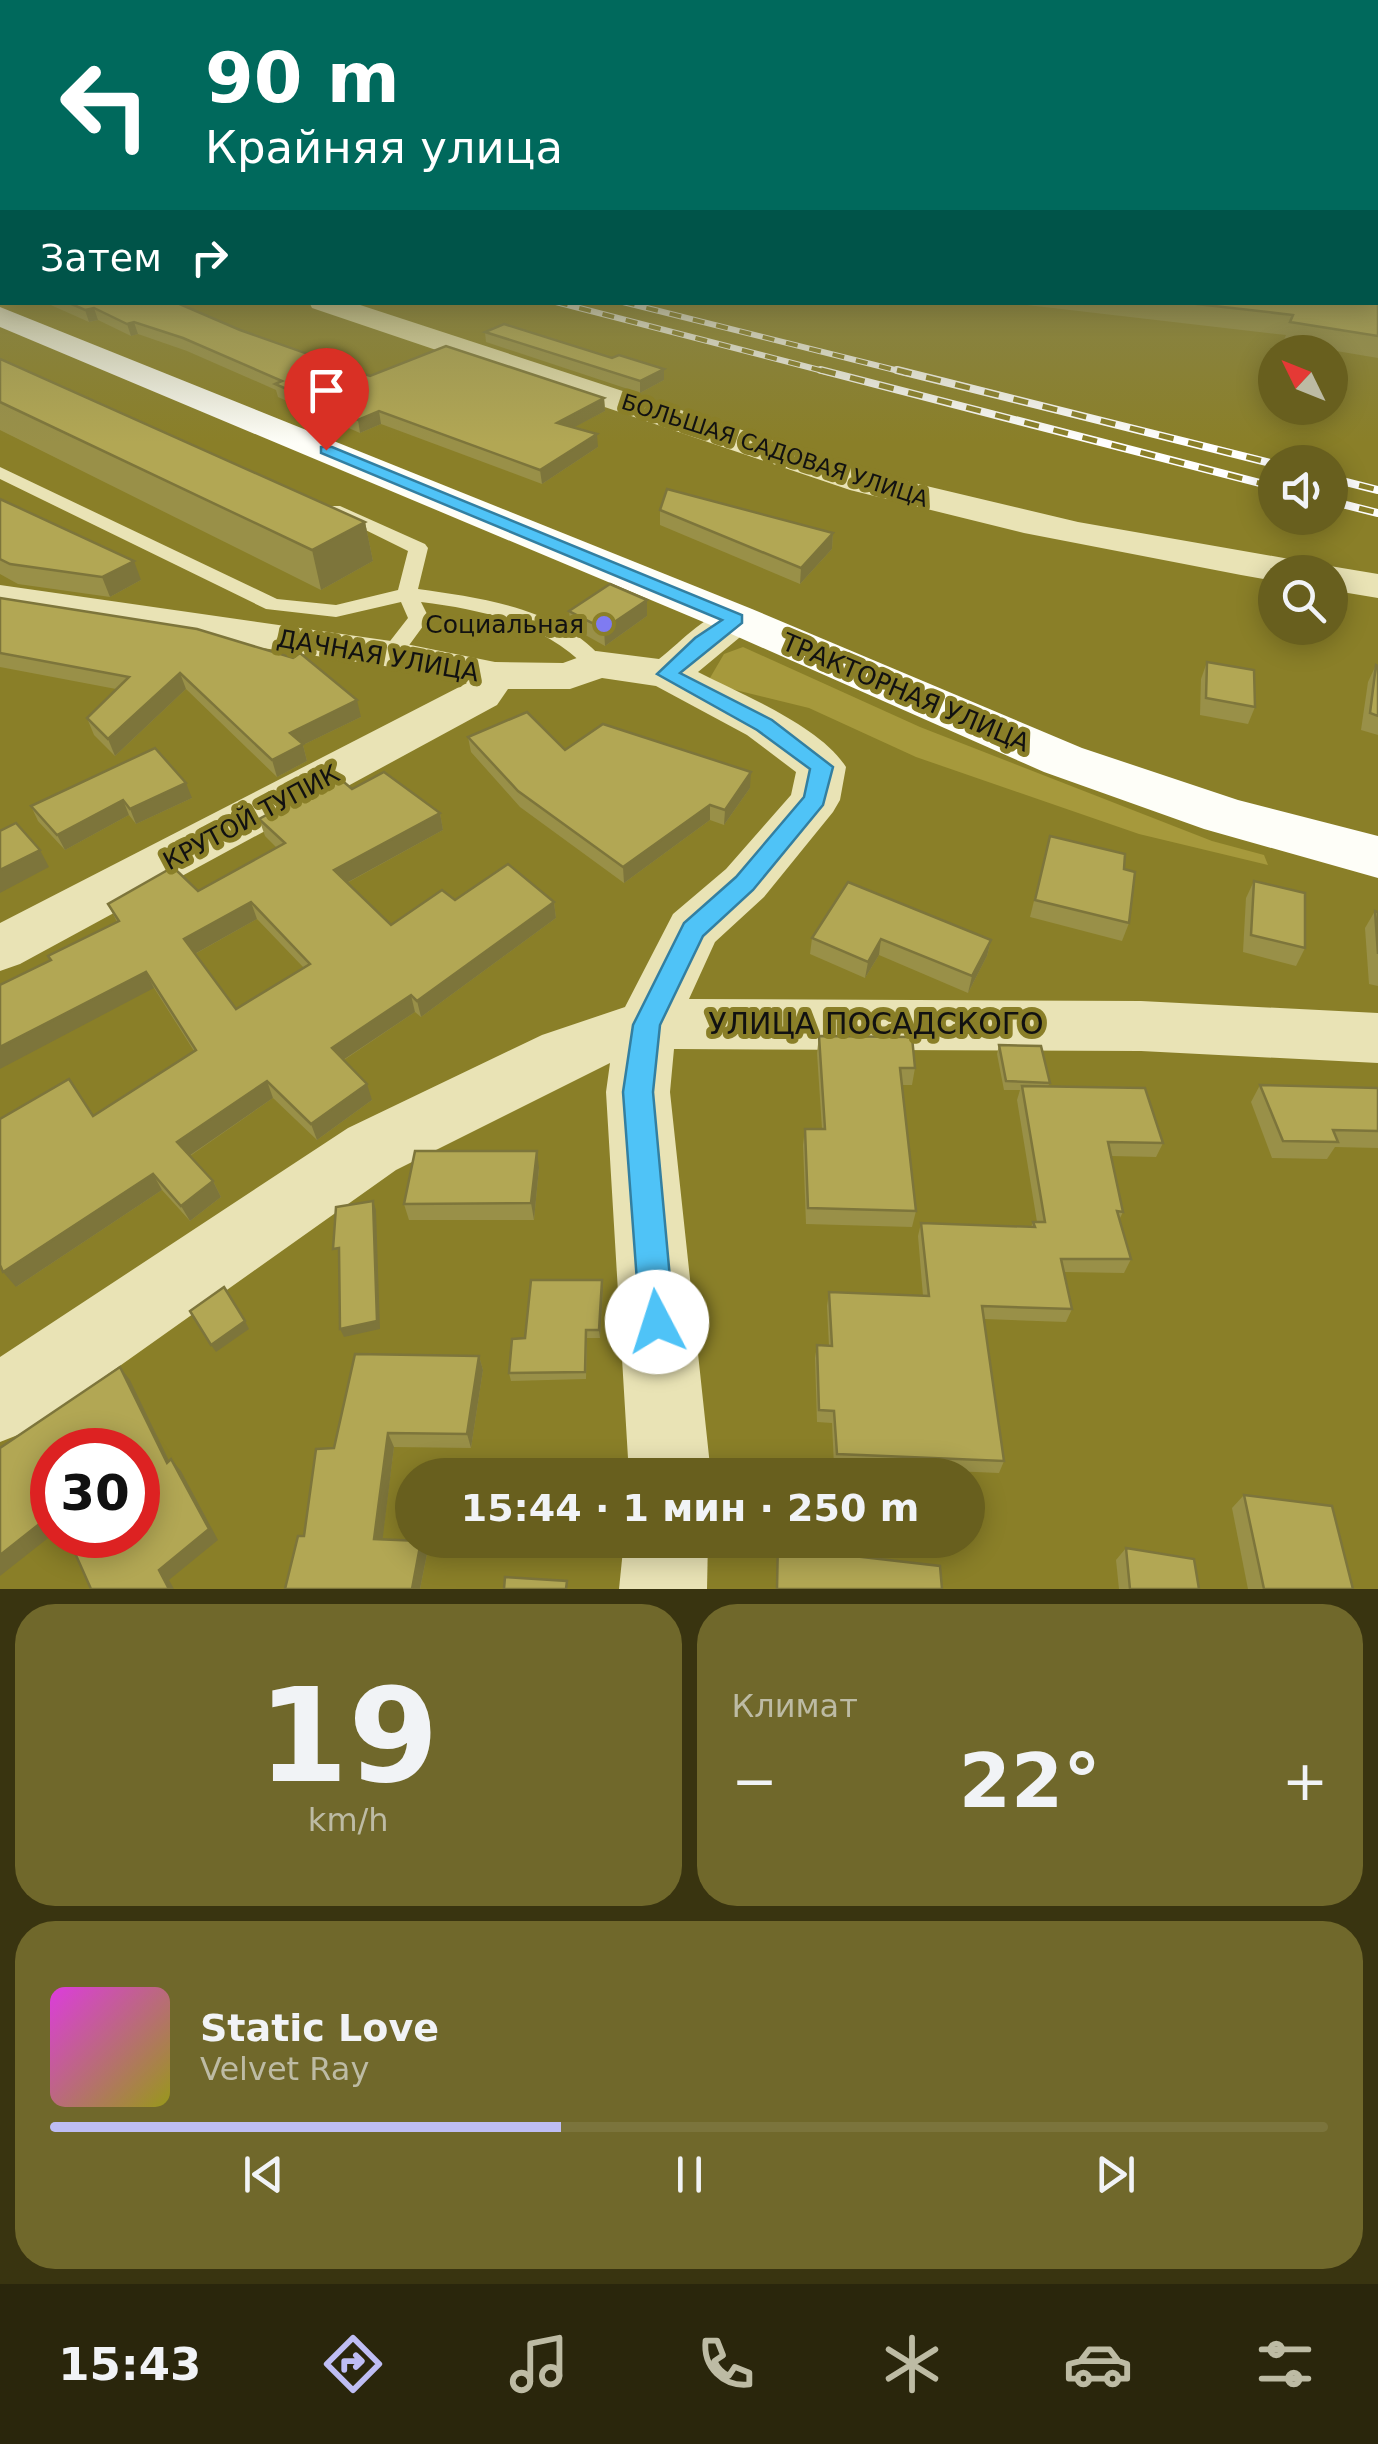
<!DOCTYPE html>
<html lang="ru">
<meta charset="utf-8">
<style>
body{margin:0;font-family:"DejaVu Sans",sans-serif;background:#70682b;color:#f1f3f6;height:100vh;display:flex;flex-direction:column;font-size:38px;white-space:nowrap}
*{box-sizing:border-box;margin:0}
p{font-size:32px;color:#bdbba4}
.icon{flex:none;width:55px;height:55px;fill:none;stroke:currentColor;stroke-width:2;stroke-linecap:round;stroke-linejoin:round}
.map{position:relative;height:1589px;overflow:hidden}
.drawer{display:flex;flex-direction:column;gap:15px;padding:15px;background:#393410;flex:1}
.drawer>*{flex:none}
.banner{position:absolute;left:0px;top:0px;width:1380px;height:305px;box-shadow:0 5px 25px #0003;background:#00695c;color:#fff;overflow:hidden}
.needle{width:65px;rotate:313deg}
.fabs{position:absolute;left:1258px;top:335px;display:grid;gap:20px}
.fabs a{display:grid;place-items:center;width:90px;height:90px;border-radius:50%;background:#685f1e;box-shadow:0 5px 25px #0003;font-size:50px}
.speed{position:absolute;left:30px;top:1428px;display:flex;gap:20px;font-size:50px;font-weight:700;text-align:center}
.speed>*{display:grid;place-content:center;width:130px;height:130px;border-radius:50%;background:#685f1e;box-shadow:0 5px 25px #0003;line-height:1}
.speed .limit{border:15px solid #d22;background:#fff;color:#111}
.pin{position:absolute;display:grid;place-items:center;width:85px;height:85px;color:#fff;margin:-102px -42px;border-radius:50% 50% 50% 0;rotate:-45deg;box-shadow:0 0 10px #0007}
.pin .icon{rotate:45deg}
.me{position:absolute;width:110px;margin:-55px;rotate:355deg;stroke-linejoin:round;filter:drop-shadow(0 0 8px #0008)}
.turn{display:flex;align-items:center;gap:35px;height:210px;padding:0 40px;font-size:45px}
.turn .icon{width:130px;height:130px;stroke-width:2.5}
.turn b{display:block;font-size:70px;line-height:85px}
.then{display:flex;align-items:center;height:95px;padding:0 40px;background:#0003;gap:20px;font-size:38px}
.big{font-size:75px;font-weight:800;line-height:1.1}
.drawer .card{flex:1;display:flex;flex-direction:column;justify-content:center;gap:15px;min-width:0;padding:0 35px;border-radius:40px;background:#70682b}
.drawer .dial{align-items:center;gap:0}
.dial b{font-size:130px;line-height:1}
.song{display:flex;align-items:center;gap:30px}
.cover{width:120px;height:120px;border-radius:15px;background:linear-gradient(135deg,hsl(300 70% 55%),hsl(60 70% 35%))}
.played{height:10px;border-radius:5px;background:linear-gradient(90deg,#bebdf4 40%,#7b743c 40%)}
.keys{display:flex;justify-content:space-around;direction:ltr}
.heat{display:flex;justify-content:space-between;align-items:center;font-size:55px;direction:ltr}
.drawer .tiles{flex:1;display:grid;gap:15px;grid-template-columns:1fr 1fr}
.card:last-child{grid-column:span 2}
.trip{position:absolute;left:395px;top:1458px;width:590px;height:100px;border-radius:50px;background:#685f1e;box-shadow:0 5px 25px #0003;font-weight:800;line-height:100px;text-align:center}
.tabs{display:flex;height:160px;justify-content:space-around;align-items:center;background:#2a260c;color:#bdbba4}
.tabs .icon{width:70px;height:70px}
.tabs .current{color:#bebdf4}
.tabs b{font-size:45px;color:#f1f3f6}
.map>svg:first-child{display:block}
</style>
<div class="map">
<svg width="1378" height="1589" viewBox="0 0 1378 1589">
<rect width="100%" height="100%" fill="#8a7f28"/>
<path fill="#a6993c" d="M743,647l177,80 292,114 52,14 4,10 -129,-31 -223,-77 -107,-49 -102,-25 17,-29z"/>
<g fill="none" stroke-linecap="round" stroke-linejoin="round">
<path fill="#e9e3b5" fill-rule="evenodd" d="M0,467l277,132 59,6 62,-15 10,-39 -83,-41 3,-4h12l85,38 3,4 -10,41c65,9 146,20 189,75l-11,7 -8,-2c-45,-46 -104,-59 -167,-67l8,16 -30,41h-16l-3,-5 28,-36 -7,-16 -65,15 -70,-8 -266,-130z"/>
<g fill="#e9e3b5" fill-rule="evenodd">
<path d="M309,302h42l525,172 202,48 217,38 14,4 6,8 15,-6 48,8v24l-48,-8v-18h-55v9l-34,-6 -217,-42 -174,-43 -538,-182z"/>
<path d="M0,585l391,56 104,21 68,1 33,-12 63,8c26,-20 56,-58 92,-49l6,9 -6,9 -53,44c43,22 122,54 148,95l-6,33 -7,12 -69,85 -49,45 -26,57 452,2 237,12v50l-237,-12 -467,-2 -4,43 41,383h-82l-23,-383 4,-29 -214,107 -368,261 -28,11v-85l348,-229 194,-93 83,-28 48,-93 53,-45 65,-74 5,-23 -49,-37 -91,-49 -54,-8 -32,11h-62l-11,16 -477,259 -20,7v-48l467,-240 -76,-16 -391,-58z"/>
<path d="M624,1540h84l-1,49h-88z"/>
</g>
<path fill="#fefef8" fill-rule="evenodd" d="M0,307l752,302 330,139 156,52 140,36v42l-174,-49 -160,-57 -324,-143 -720,-302z"/>
<g stroke="#fff" stroke-width="6">
<g id="rail-far1">
<path d="M556,302l275,71"/>
<path d="M623,302l284,71"/>
</g>
</g>
<g stroke="#fff" stroke-width="8">
<g id="rail">
<path d="M821,370l454,117"/>
<path d="M897,370l378,94"/>
<path d="M1330,478l48,12"/>
<path d="M1330,501l48,12"/>
</g>
</g>
<use href="#rail-far1" stroke="#8a7f28" stroke-width="4" stroke-dasharray="12" stroke-linecap="butt"/>
<use href="#rail" stroke="#8a7f28" stroke-width="5" stroke-dasharray="15" stroke-linecap="butt"/>
</g>
<g fill="#999048" fill-rule="evenodd">
<path d="M1378,221v137l-95,-16 3,-7 -286,-33h378z"/>
<path d="M44,302h131l65,28 130,46 234,22 1,13 -31,16 24,20 -56,37 -161,-60 -21,9 -82,-36 -2,-7 -89,-39 -49,-17 -7,2 -33,-16 -9,2z"/>
<path d="M485,332l127,26 52,22 -24,13 -154,-51z"/>
<path d="M0,359l365,163 8,39 -52,29 -321,-160z"/>
<path d="M0,499l141,81 -31,17 -92,-13 -18,-10z"/>
<path d="M660,510l173,23 -1,16 -32,35 -140,-59z"/>
<path d="M0,598l361,119 -58,28 4,16 -30,16 -91,-88 -71,67 -21,-21 -7,-17 29,-29 -116,-22z"/>
<path d="M569,611l78,5 -42,30 -34,-19z"/>
<path d="M1207,662l48,45 -7,17 -48,-9 1,-36z"/>
<path d="M1376,665l2,1v69l-17,-5 7,-48z"/>
<path d="M468,737l97,13 185,38 -26,37 -14,-5 -86,63 -104,-76 -49,-55z"/>
<path d="M352,789l88,24 3,17 -96,53 44,42 64,-25 99,2 2,16 -135,99 -6,-5 -71,48 28,40 -55,40 -44,-42 -83,58 23,25 8,16 -31,24 -28,-31 -146,97 77,-171 101,-65 -40,-63 -103,-28 66,-38 -9,-18 90,-13 79,-43 -12,-12 -6,-17zM257,919l47,49 -68,41 -41,-55z"/>
<path d="M192,798l-56,26 -7,-9 -64,35 -27,-29 -7,-15z"/>
<path d="M1050,836l74,33 5,54 -7,18 -92,-24z"/>
<path d="M1254,881l51,67 -9,18 -53,-14 3,-54z"/>
<path d="M1375,911l3,1v74l-9,-2 -4,-56z"/>
<path d="M812,938l179,2 -4,16 -19,37 -89,-38 -14,23 -55,-24z"/>
<path d="M819,1036l96,32 -3,17h-10l14,126 -4,16 -106,-3 -3,-79 2,-16h17l-5,-76z"/>
<path d="M999,1045l51,38 -2,3 115,57 -7,14 -45,-1 12,56 -4,8 12,39 -7,14 -60,-1 8,37 -6,13 -82,-3 20,142 -5,12 -165,-7 -2,-43 -15,-1 -2,-64 2,-13 12,1 -2,-40 2,-14 94,4 -5,-60 3,-13 110,4 2,-5h4l-20,-122 3,-10h-16l-7,-36z"/>
<path d="M1260,1085l118,3v60l-43,-1 -8,12 -55,-1 -21,-56z"/>
<path d="M539,1168l-5,52h-125l-5,-16z"/>
<path d="M603,1288l-3,50h-13l-1,41 -75,2 -2,-8 16,-35z"/>
<path d="M479,1356l4,14 -12,78 -77,-1 -12,93 45,14 -7,35h-135l49,-141z"/>
<path d="M1244,1495l109,94h-105l-16,-81z"/>
<path d="M1126,1548l73,41h-80l-3,-29z"/>
</g>
<g fill="#7d753b">
<path d="M94,308l4,12 -9,2 -4,-12z"/>
<path d="M134,322l4,12 -7,2 -4,-12z"/>
<path d="M664,369v11l-24,13v-12z"/>
<path d="M604,398l1,13 -47,25 -1,-13z"/>
<path d="M379,411l2,13 -21,9 -2,-13z"/>
<path d="M597,434l1,13 -56,37 -2,-14z"/>
<path d="M365,522l8,39 -52,29 -9,-40z"/>
<path d="M833,533l-1,16 -32,35 1,-16z"/>
<path d="M134,561l7,19 -31,17 -8,-20z"/>
<path d="M647,600v16l-42,30 -1,-17z"/>
<path d="M180,673l6,16 -71,67 -7,-17z"/>
<path d="M357,700l4,17 -58,28 4,16 -30,16 -5,-17 18,-27z"/>
<path d="M751,772l-1,16 -26,37 1,-15z"/>
<path d="M186,783l6,15 -56,26 -6,-15z"/>
<path d="M123,800l6,15 -64,35 -8,-15z"/>
<path d="M710,805v15l-86,63 -1,-16z"/>
<path d="M440,813l3,17 -104,57 -5,-17z"/>
<path d="M40,850l9,17 -49,26v-23z"/>
<path d="M251,902l6,17 -66,37 -7,-17z"/>
<path d="M554,902l2,16 -135,99 -4,-16z"/>
<path d="M881,939l-2,16 -14,23 3,-16z"/>
<path d="M991,940l-4,16 -19,37 4,-17z"/>
<path d="M146,972l8,16 -154,81v-22z"/>
<path d="M411,995l4,17 -78,52 -5,-16z"/>
<path d="M267,1081l6,17 -87,60 -9,-16z"/>
<path d="M367,1084l5,16 -55,40 -6,-16z"/>
<path d="M537,1151l2,17 -5,52 -3,-17z"/>
<path d="M153,1174l9,16 -146,97 -13,-15z"/>
<path d="M213,1181l8,16 -31,24 -9,-15z"/>
<path d="M373,1201l3,9 4,119 -36,8 -4,-8z"/>
<path d="M602,1280l1,8 -3,50 -1,-8z"/>
<path d="M245,1321l4,8 -33,23 -5,-7z"/>
<path d="M479,1356l4,14 -12,78 -4,-14z"/>
<path d="M120,1367l10,13 46,95 -9,-12z"/>
<path d="M388,1433l6,14 -13,105 -7,-13z"/>
<path d="M171,1459l10,12 37,69 -49,40 5,9h-5l-10,-19z"/>
<path d="M52,1514v21l-52,41v-21z"/>
<path d="M421,1541l6,13 -7,35h-8z"/>
</g>
<g fill="#b2a754" stroke="#7d753b" stroke-width="2.5" fill-rule="evenodd">
<path d="M0,221h2v51l-2,-1z"/>
<path d="M1378,301v35l-88,-14 3,-7 -114,-13h199z"/>
<path d="M67,302h108l65,28 130,46 76,-30 158,52 -47,25 40,11 -57,36 -161,-59 -21,9 -83,-36 7,-3 -99,-43 -49,-16 -7,2 -33,-16 -9,2z"/>
<path d="M504,324l108,34 7,-3 45,14 -24,12 -155,-49z"/>
<path d="M0,359l365,163 -53,28 -312,-148z"/>
<path d="M667,489l166,44 -32,35 -141,-58z"/>
<path d="M0,499l134,62 -32,16 -92,-13 -10,-5z"/>
<path d="M610,584l37,16 -43,29 -35,-18z"/>
<path d="M0,598l197,31 96,29 7,-5 57,47 -67,33 13,11 -31,16 -92,-87 -72,66 -21,-21 42,-41 -129,-24z"/>
<path d="M1207,662l47,8 1,37 -49,-9z"/>
<path d="M1376,665l2,1v50l-8,-3z"/>
<path d="M527,712l38,38 38,-26 148,48 -26,38 -15,-5 -87,62 -105,-76 -50,-54z"/>
<path d="M155,748l31,35 -56,26 -7,-9 -66,35 -26,-29z"/>
<path d="M384,772l56,41 -106,57 57,55 51,-35 13,10 53,-36 46,38 -137,99 -6,-6 -79,53 35,36 -56,40 -44,-43 -90,61 36,39 -32,25 -28,-32 -150,98 -3,-7v-146l69,-40 24,37 103,-66 -50,-78 -146,75v-62l51,-25 -3,-4 71,-35 -11,-17 65,-37 25,24 87,-48 -26,-24 79,-42 14,12zM251,902l59,62 -74,45 -52,-70z"/>
<path d="M16,823l24,27 -40,20v-39z"/>
<path d="M1050,836l75,18 -1,15 11,3 -6,51 -94,-23z"/>
<path d="M1254,881l51,12v55l-54,-13z"/>
<path d="M848,882l143,58 -19,36 -91,-37 -13,23 -56,-24z"/>
<path d="M1375,911l3,1v42z"/>
<path d="M819,1036l93,1 3,31h-15l16,143 -108,-3 -3,-79h20z"/>
<path d="M999,1045l42,1 9,37 -44,-2z"/>
<path d="M1260,1085l118,3v43l-45,-1 5,12 -55,-1z"/>
<path d="M1022,1086l123,2 18,55 -55,-1 15,70 -6,-1 14,48h-70l11,50 -90,-3 22,155 -167,-7 -3,-43 -15,-1 -2,-65 15,1 -3,-54 100,4 -8,-73 114,4 -2,-5h12z"/>
<path d="M415,1151h122l-6,52 -127,1z"/>
<path d="M373,1201l4,120 -37,8 -1,-81 -6,1 3,-42z"/>
<path d="M531,1280h71l-3,50h-13l-1,42 -76,1 3,-34 13,-1z"/>
<path d="M224,1287l21,34 -34,24 -21,-34z"/>
<path d="M355,1354l124,2 -12,78 -79,-1 -14,106 47,2 -9,48h-127l13,-53h6l12,-87 18,-1z"/>
<path d="M120,1367l47,96 4,-4 38,70 -50,41 10,19h-78l-24,-54h71v-85h-86v64l-52,41v-107z"/>
<path d="M1244,1495l88,11 21,83h-89z"/>
<path d="M778,1540h57v14l105,12 2,23h-165z"/>
<path d="M1126,1548l68,11 5,30h-69z"/>
<path d="M505,1577l62,4 -1,8h-62z"/>
</g>
<linearGradient id="sky" x2="0" y2="1"><stop stop-color="#4c4616"/><stop offset="0.5" stop-color="#878553"/><stop offset="1" stop-color="#878553" stop-opacity="0"/></linearGradient>
<rect width="1378" height="443" fill="url(#sky)"/>
<path fill="#4fc3f7" stroke="#337fa1" stroke-width="2.5" d="M321,447h11l410,168v8l-62,50 92,47 61,47 -10,38 -70,85 -50,46 -43,89 -7,67 21,230 -5,12 -12,5 -12,-5 -5,-12 -17,-230 10,-67 51,-102 52,-46 68,-80 6,-28 -53,-39 -100,-56 38,-36 27,-18 -401,-167z"/>
<circle fill="#7f7bf1" stroke="#8a7f28" stroke-width="4" cx="604" cy="624" r="10"/>
<g text-anchor="middle" stroke-width="10" stroke-linejoin="round" paint-order="stroke">
<g font-size="22" fill="#111" stroke="#8a7f28">
<text transform="translate(775 450) rotate(18)" y="8">БОЛЬШАЯ САДОВАЯ УЛИЦА</text>
</g>
<g font-size="25" fill="#111" stroke="#8a7f28" text-anchor="end">
<text x="584" y="633">Социальная</text>
</g>
<g font-size="25" fill="#111" stroke="#8a7f28">
<text transform="translate(378 655) rotate(10)" y="9">ДАЧНАЯ УЛИЦА</text>
<text transform="translate(906 692) rotate(23)" y="9">ТРАКТОРНАЯ УЛИЦА</text>
<text transform="translate(251 817) rotate(-28)" y="9">КРУТОЙ ТУПИК</text>
</g>
<g font-size="30" fill="#111" stroke="#8a7f28">
<text x="876" y="1034">УЛИЦА ПОСАДСКОГО</text>
</g>
</g>
</svg>
<div class="fabs">
<a><svg class="needle" viewBox="-14 -14 28 28"><path d="M0-13l5 13h-10z" fill="#e53935"/><path d="M0 13l5-13h-10z" fill="#bdbba4"/></svg></a>
<a><svg class="icon" aria-label="sound" viewBox="0 0 24 24"><path d="M4 9h4l5-4v14l-5-4H4zM17 9q2 3 0 6"/></svg></a>
<a><svg class="icon" aria-label="search" viewBox="0 0 24 24"><circle cx="10" cy="10" r="6"/><path d="M15 15l6 6"/></svg></a>
</div>
<div class="speed"><div class="limit">30</div></div>
<div class="pin" style="left:326px;top:450px;background:#d93025"><svg class="icon" aria-label="arrive" viewBox="0 0 24 24"><path d="M6 21V4h12l-3 4 3 4H6"/></svg></div>
<svg class="me" style="left:657px;top:1322px" viewBox="-20 -20 40 40"><circle r="19" fill="#fff"/><path d="M0-13L10 11 0 6-10 11z" fill="#4fc3f7"/></svg>
<div class="trip">15:44 · 1 мин · 250 m</div>
<div class="banner">
<div class="turn"><svg class="icon" aria-label="left" viewBox="0 0 24 24"><path d="M17 20v-9H6M10 6l-5 5 5 5"/></svg><div><b>90 m</b>Крайняя улица</div></div>
<div class="then">Затем<svg class="icon" aria-label="right" viewBox="0 0 24 24"><path d="M7 20v-9h11M14 6l5 5-5 5"/></svg></div>
</div>
</div>
<section class="drawer">
<div class="tiles">
<div class="card dial"><b>19</b><p>km/h</p></div>
<div class="card"><p>Климат</p>
<div class="heat"><a>−</a><b class="big">22°</b><a>+</a></div>
</div>
<div class="card">
<div class="song"><i class="cover"></i><div><b>Static Love</b><p>Velvet Ray</p></div></div>
<div class="played"></div>
<div class="keys"><svg class="icon" aria-label="previous" viewBox="0 0 24 24"><path d="M18 5L8 12l10 7zM5 5v14"/></svg><svg class="icon" aria-label="pause" viewBox="0 0 24 24"><path d="M8 5v14M16 5v14"/></svg><svg class="icon" aria-label="next" viewBox="0 0 24 24"><path d="M6 5l10 7-10 7zM19 5v14"/></svg></div>
</div>
</div>
</section>
<nav class="tabs">
<b>15:43</b>
<svg class="icon current" aria-label="directions" viewBox="0 0 24 24"><path d="M12 3l9 9-9 9-9-9zM9 14v-3h6M13 9l2 2-2 2"/></svg>
<svg class="icon" aria-label="music" viewBox="0 0 24 24"><path d="M9 18V5l10-2v13"/><circle cx="6" cy="18" r="3"/><circle cx="16" cy="16" r="3"/></svg>
<svg class="icon" aria-label="phone" viewBox="0 0 24 24"><path d="M5 4h4l2 5-3 2q2 4 5 5l2-3 5 2v4C11 20 4 13 5 4z"/></svg>
<svg class="icon" aria-label="climate" viewBox="0 0 24 24"><path d="M12 3v18M4 7l16 10M4 17L20 7"/></svg>
<svg class="icon" aria-label="car" viewBox="0 0 24 24"><path d="M5 17H2v-5l4-1 3-4h7l3 4 3 1v5h-3M9 17h6M6 11h13"/><circle cx="7" cy="17" r="2"/><circle cx="17" cy="17" r="2"/></svg>
<svg class="icon" aria-label="filters" viewBox="0 0 24 24"><path d="M4 7h16M4 17h16"/><circle cx="9" cy="7" r="2"/><circle cx="15" cy="17" r="2"/></svg>
</nav>
